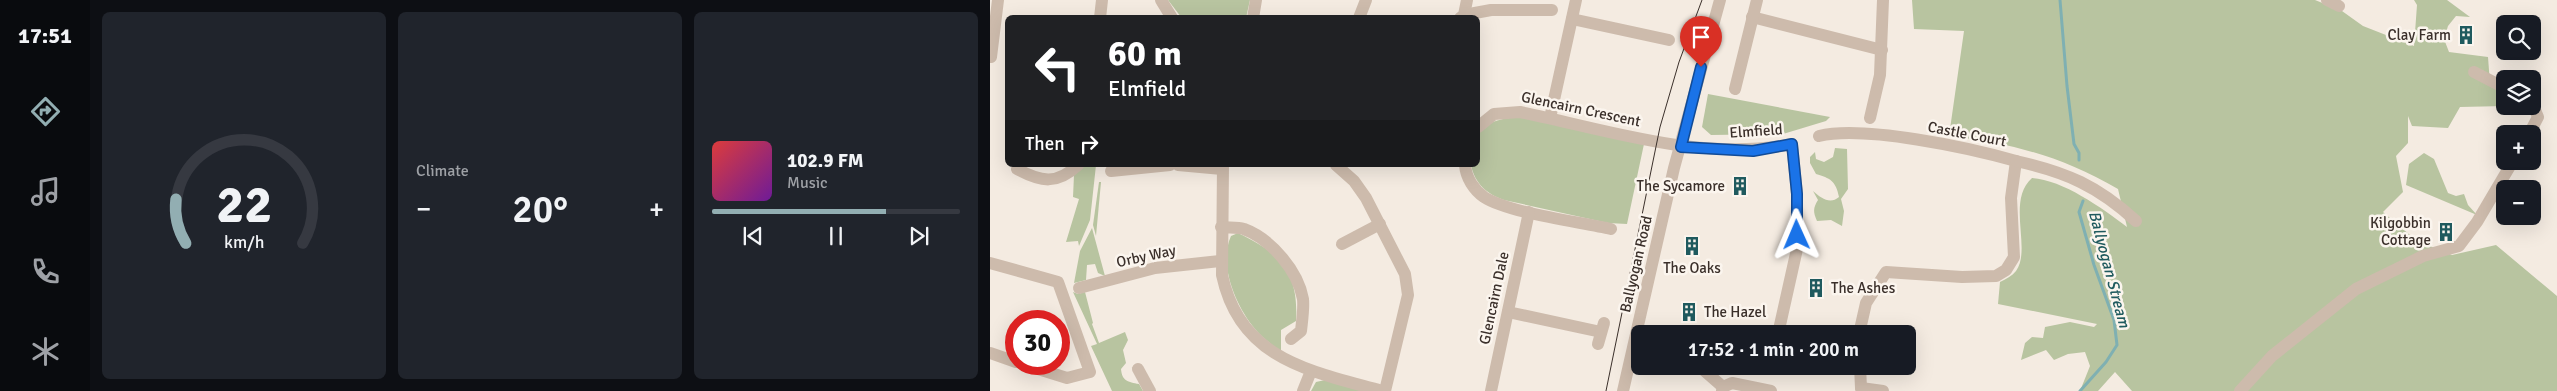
<!DOCTYPE html>
<meta charset="utf-8">
<style>
body{margin:0;font-family:Signika,sans-serif;background:#20242c;color:#f1f3f6;height:100vh;display:flex;flex-direction:column;font-size:19px;white-space:nowrap}
*{box-sizing:border-box;margin:0}
p{font-size:16px;color:#9ea1a6}
.icon{flex:none;width:28px;height:28px;fill:none;stroke:currentColor;stroke-width:2;stroke-linecap:round;stroke-linejoin:round}
.map{position:relative;flex:1;overflow:hidden}
.drawer{display:flex;flex-direction:column;gap:12px;padding:12px;background:#0d0f14;width:900px}
.drawer>*{flex:none}
.top-card{position:absolute;left:15px;top:15px;width:475px;height:152px;border-radius:8px;box-shadow:0 5px 20px #0002;background:#202124;color:#fff;overflow:hidden}
.buttons{position:absolute;left:1506px;top:15px;display:grid;gap:10px}
.buttons a{display:grid;place-items:center;width:45px;height:45px;border-radius:8px;background:#171b24;box-shadow:0 5px 20px #0002;font-size:25px}
.speed{position:absolute;left:15px;top:310px;display:flex;gap:10px;font-size:25px;font-weight:700;text-align:center}
.speed>*{display:grid;place-content:center;width:65px;height:65px;border-radius:50%;background:#171b24;box-shadow:0 5px 20px #0002;line-height:1}
.speed .limit{border:8px solid #d22;background:#fff;color:#111}
.pin{position:absolute;display:grid;place-items:center;width:42px;height:42px;color:#fff;margin:-51px -21px;border-radius:50% 50% 50% 0;rotate:-45deg;box-shadow:0 0 5px #0007}
.pin .icon{rotate:45deg}
.me{position:absolute;width:55px;margin:-28px;rotate:359deg;stroke-linejoin:round;filter:drop-shadow(0 0 4px #0008)}
.turn{display:flex;align-items:center;gap:18px;height:105px;padding:0 20px;font-size:22px}
.turn .icon{width:65px;height:65px;stroke-width:2.5}
.turn b{display:block;font-size:35px;line-height:42px}
.then{display:flex;align-items:center;height:48px;padding:0 20px;background:#0003;gap:10px;font-size:19px}
.big{font-size:38px;font-weight:600;line-height:1.1}
.drawer .card{flex:1;display:flex;flex-direction:column;justify-content:center;gap:8px;min-width:0;padding:0 18px;border-radius:8px;background:#20242c}
.drawer .dial{align-items:center;gap:0}
.dial svg{height:130px;overflow:visible;fill:none;stroke:#363941;stroke-width:7;stroke-linecap:round;text-anchor:middle}
.dial text{fill:#f1f3f6;stroke:none}
.song{display:flex;align-items:center;gap:15px}
.cover{width:60px;height:60px;border-radius:8px;background:linear-gradient(135deg,hsl(0 70% 55%),hsl(280 70% 35%))}
.played{height:5px;border-radius:2px;background:linear-gradient(90deg,#92aeb2 70%,#363941 70%)}
.keys{display:flex;justify-content:space-around;direction:ltr}
.heat{display:flex;justify-content:space-between;align-items:center;font-size:28px;direction:ltr}
.drawer .tiles{flex:1;display:grid;gap:12px;grid-template-columns:repeat(3,1fr)}
.trip{position:absolute;left:641px;top:325px;width:285px;height:50px;border-radius:8px;background:#171b24;box-shadow:0 5px 20px #0002;font-weight:600;line-height:50px;text-align:center}
main{display:flex;flex:1;min-height:0}
.menu{display:flex;flex-direction:column;width:90px;justify-content:space-around;align-items:center;background:#090b0e;color:#9ea1a6}
.menu .icon{width:35px;height:35px}
.menu .active{color:#92aeb2}
.menu b{font-size:22px;color:#f1f3f6}
.map>svg:first-child{display:block}
</style>
<main>
<nav class="menu">
<b>17:51</b>
<svg class="icon active" aria-label="directions" viewBox="0 0 24 24"><path d="M12 3l9 9-9 9-9-9zM9 14v-3h6M13 9l2 2-2 2"/></svg>
<svg class="icon" aria-label="music" viewBox="0 0 24 24"><path d="M9 18V5l10-2v13"/><circle cx="6" cy="18" r="3"/><circle cx="16" cy="16" r="3"/></svg>
<svg class="icon" aria-label="phone" viewBox="0 0 24 24"><path d="M5 4h4l2 5-3 2q2 4 5 5l2-3 5 2v4C11 20 4 13 5 4z"/></svg>
<svg class="icon" aria-label="climate" viewBox="0 0 24 24"><path d="M12 3v18M4 7l16 10M4 17L20 7"/></svg>
</nav>
<section class="drawer">
<div class="tiles">
<div class="card dial"><svg viewBox="0 0 100 80">
<path d="M14 69A42 42 0 1 1 86 69"/>
<path d="M14 69A42 42 0 0 1 8 42" stroke="#92aeb2"/>
<text x="50" y="56" font-size="32" font-weight="700">22</text>
<text x="50" y="72" font-size="11">km/h</text>
</svg></div>
<div class="card"><p>Climate</p>
<div class="heat"><a>−</a><b class="big">20°</b><a>+</a></div>
</div>
<div class="card">
<div class="song"><i class="cover"></i><div><b>102.9 FM</b><p>Music</p></div></div>
<div class="played"></div>
<div class="keys"><svg class="icon" aria-label="previous" viewBox="0 0 24 24"><path d="M18 5L8 12l10 7zM5 5v14"/></svg><svg class="icon" aria-label="pause" viewBox="0 0 24 24"><path d="M8 5v14M16 5v14"/></svg><svg class="icon" aria-label="next" viewBox="0 0 24 24"><path d="M6 5l10 7-10 7zM19 5v14"/></svg></div>
</div>
</div>
</section>
<div class="map">
<svg width="1567" height="391" viewBox="0 0 1567 391">
<rect width="100%" height="100%" fill="#f4ebe1"/>
<g fill="#b8c4a0">
<path d="M178,0h82l-4,18 -65,-1z"/>
<path d="M922,0h403l27,11 21,15 51,20 3,-41 -3,-5h33l23,17 -14,-1 -8,10 -4,13 5,13 39,5 2,27 15,9v13l-45,1 -12,21 -36,-2 -4,-10v27l-12,13 7,36 -20,20 34,29 35,14 44,-10 61,51v95h-425l-17,-19 -17,19h-18l10,-25 -5,-14 -17,2 -14,6 -8,-10 -25,10 4,-17 7,-6 11,1 2,-11 25,-5 24,5 3,-3 -99,-20 2,-22c6,-3 12,-6 16,-11 16,-22 -10,-70 16,-93 31,2 70,30 95,49l-9,-38c-57,-33 -104,-45 -169,-53l15,-105 -50,-2z"/>
<path d="M718,94l122,23 -4,4 -43,13 -72,1 -9,-8z"/>
<path d="M531,117l123,27 -17,80 -19,-1 -104,-23c-17,-6 -29,-16 -33,-35h7v-30c10,-15 25,-17 43,-18z"/>
<path d="M845,148l12,1 1,40 -7,10 3,12 -2,15 -11,-6 -14,1c-4,-9 -4,-13 1,-21l-5,-9c8,7 17,14 26,6 -3,-16 -9,-19 -23,-23l-6,-11v-6l5,-5 1,7 8,3 9,-5z"/>
<path d="M1434,153l10,6 14,34 8,3 8,-2 4,11 9,10 -71,-30 3,-21z"/>
<path d="M92,165h14l-6,55 -11,26 -1,-5 -12,1 13,-43 -6,-2 1,-22z"/>
<path d="M109,182h2l-5,54 -3,-11z"/>
<path d="M102,228l13,48 -7,-3 -3,-9 -8,1 -1,15 -12,3 6,-32z"/>
<path d="M248,233c42,20 61,39 58,88l-15,9v22c-8,-7 -19,-14 -26,-23 -19,-23 -37,-64 -24,-93z"/>
<path d="M83,292l5,2 7,-2 8,31 -1,1 7,19 26,-11 3,8 -5,10 3,13 -5,6c1,12 7,13 18,15l4,7h-31l-21,-45 6,-2z"/>
<path d="M335,380l38,11h-52l5,-9z"/>
</g>
<g fill="none" stroke-linecap="round" stroke-linejoin="round">
<g stroke="#7fb0b2" stroke-width="3">
<path d="M1070,0l7,86 7,58 5,9v7"/>
<path d="M1090,391l26,-29 11,-17 -3,-25 -20,-55 -15,-53 4,-11"/>
</g>
<g stroke="#cdbbac" stroke-width="12">
<path d="M171,0l11,18"/>
<path d="M1337,0l12,6"/>
<path d="M474,15l27,-5h61"/>
<path d="M762,17l130,33"/>
<path d="M110,18l2,-18"/>
<path d="M263,18l3,-18"/>
<path d="M369,18l7,-18"/>
<path d="M470,18l4,-3 3,-15"/>
<path d="M582,19l97,21"/>
<path d="M1,57l7,-57"/>
<path d="M1484,72l31,16"/>
<path d="M745,89l22,-89"/>
<path d="M560,118l26,-118"/>
<path d="M880,118l10,-43 3,-75"/>
<path d="M488,127l16,-13 26,-2c89,18 180,50 272,32l5,50v55l-19,85"/>
<path d="M1539,134l9,-17 -6,-14"/>
<path d="M829,136c45,-11 151,12 197,25l-5,37 3,59 -8,13 -10,6 -34,1 -76,-5 -20,31 -7,31"/>
<path d="M1026,161c50,11 82,25 120,60"/>
<path d="M188,165l44,4"/>
<path d="M233,165l-1,110c18,85 89,96 160,116"/>
<path d="M346,165l18,16 12,17 39,76 3,21 -23,96"/>
<path d="M475,165c1,13 9,25 19,32 24,16 97,25 127,32"/>
<path d="M27,169c24,13 40,16 61,-4"/>
<path d="M121,171l59,-6"/>
<path d="M231,227c7,1 16,0 23,2 27,10 54,42 59,70 1,10 -1,22 -2,32l-10,8"/>
<path d="M352,244l38,-20"/>
<path d="M0,263l68,19 32,90 -23,6 -45,-14"/>
<path d="M89,288l76,-20 65,-7"/>
<path d="M518,312l93,20"/>
<path d="M608,344l6,-21"/>
<path d="M0,353l26,9"/>
<path d="M709,366l24,21"/>
<path d="M870,366l1,22"/>
<path d="M148,369l12,22"/>
<path d="M871,388l22,3"/>
<path d="M313,391l8,-20"/>
<path d="M501,391l38,-179"/>
<path d="M633,391l51,-223 46,-168"/>
<path d="M732,391l1,-4 9,-4 39,8"/>
<path d="M1250,391l32,-35 84,-67 67,-33 36,-10 18,-24 36,-61"/>
</g>
<path stroke="#3b302b" stroke-width="1" d="M616,391l54,-264 19,-65 23,-62"/>
</g>
<g fill="none" stroke-linecap="round" stroke-linejoin="round">
<g stroke="#114b97" stroke-width="12">
<path id="route" d="M711,67l-20,80 72,4 39,-7 5,50v41"/>
</g>
<use href="#route" stroke="#1a73e8" stroke-width="9"/>
</g>
<defs>
<g id="building-bare" transform="scale(1.5)"><path d="M-4-6H4V6H1V3H-1V6H-4ZM-2.5-4.3h1.7v1.8h-1.7ZM.8-4.3h1.7v1.8H.8ZM-2.5-1h1.7V.8h-1.7ZM.8-1h1.7V.8H.8Z" fill="#1f5a5e" stroke="#fbf5ee" stroke-width="2.5" paint-order="stroke"/></g>
</defs>
<g fill-rule="evenodd">
<use href="#building-bare" x="1476" y="35"/>
<use href="#building-bare" x="750" y="186"/>
<use href="#building-bare" x="1456" y="232"/>
<use href="#building-bare" x="702" y="246"/>
<use href="#building-bare" x="826" y="288"/>
<use href="#building-bare" x="699" y="312"/>
</g>
<g text-anchor="middle" stroke-width="5" stroke-linejoin="round" paint-order="stroke">
<g font-size="15" fill="#3b302b" stroke="#fbf5ee" text-anchor="end">
<text x="1461" y="40">Clay Farm</text>
<text x="735" y="191">The Sycamore</text>
<text x="1441" y="228">Kilgobbin<tspan x="1441" dy="17">Cottage</tspan></text>
<text x="702" y="273" text-anchor="middle">The Oaks</text>
<text x="841" y="293" text-anchor="start">The Ashes</text>
<text x="714" y="317" text-anchor="start">The Hazel</text>
</g>
<g font-size="15" fill="#3b302b" stroke="#fbf5ee">
<text transform="translate(591 109) rotate(12)" y="5">Glencairn Crescent</text>
<text transform="translate(766 131) rotate(-4)" y="5">Elmfield</text>
<text transform="translate(977 134) rotate(11)" y="5">Castle Court</text>
<text transform="translate(156 256) rotate(-12)" y="5">Orby Way</text>
<text transform="translate(646 264) rotate(-77)" y="5">Ballyogan Road</text>
<text transform="translate(504 298) rotate(-78)" y="5">Glencairn Dale</text>
</g>
<g font-size="16" font-style="italic" fill="#1f5a5e" stroke="#fbf5ee">
<text transform="translate(1120 269) rotate(75)" y="6">Ballyogan Stream</text>
</g>
</g>
</svg>
<div class="buttons">
<a><svg class="icon" aria-label="search" viewBox="0 0 24 24"><circle cx="10" cy="10" r="6"/><path d="M15 15l6 6"/></svg></a>
<a><svg class="icon" aria-label="layers" viewBox="0 0 24 24"><path d="M12 4l9 5-9 5-9-5zM3 14l9 5 9-5"/></svg></a>
<a>+</a>
<a>−</a>
</div>
<div class="speed"><div class="limit">30</div></div>
<div class="pin" style="left:711px;top:67px;background:#d93025"><svg class="icon" aria-label="arrive" viewBox="0 0 24 24"><path d="M6 21V4h12l-3 4 3 4H6"/></svg></div>
<svg class="me" style="left:807px;top:235px" viewBox="-20 -20 40 40"><path d="M0-17L14 15 0 8-14 15z" fill="#1a73e8" stroke="#fff" stroke-width="4"/></svg>
<div class="trip">17:52 · 1 min · 200 m</div>
<div class="top-card">
<div class="turn"><svg class="icon" aria-label="left" viewBox="0 0 24 24"><path d="M17 20v-9H6M10 6l-5 5 5 5"/></svg><div><b>60 m</b>Elmfield</div></div>
<div class="then">Then<svg class="icon" aria-label="right" viewBox="0 0 24 24"><path d="M7 20v-9h11M14 6l5 5-5 5"/></svg></div>
</div>
</div>
</main>
